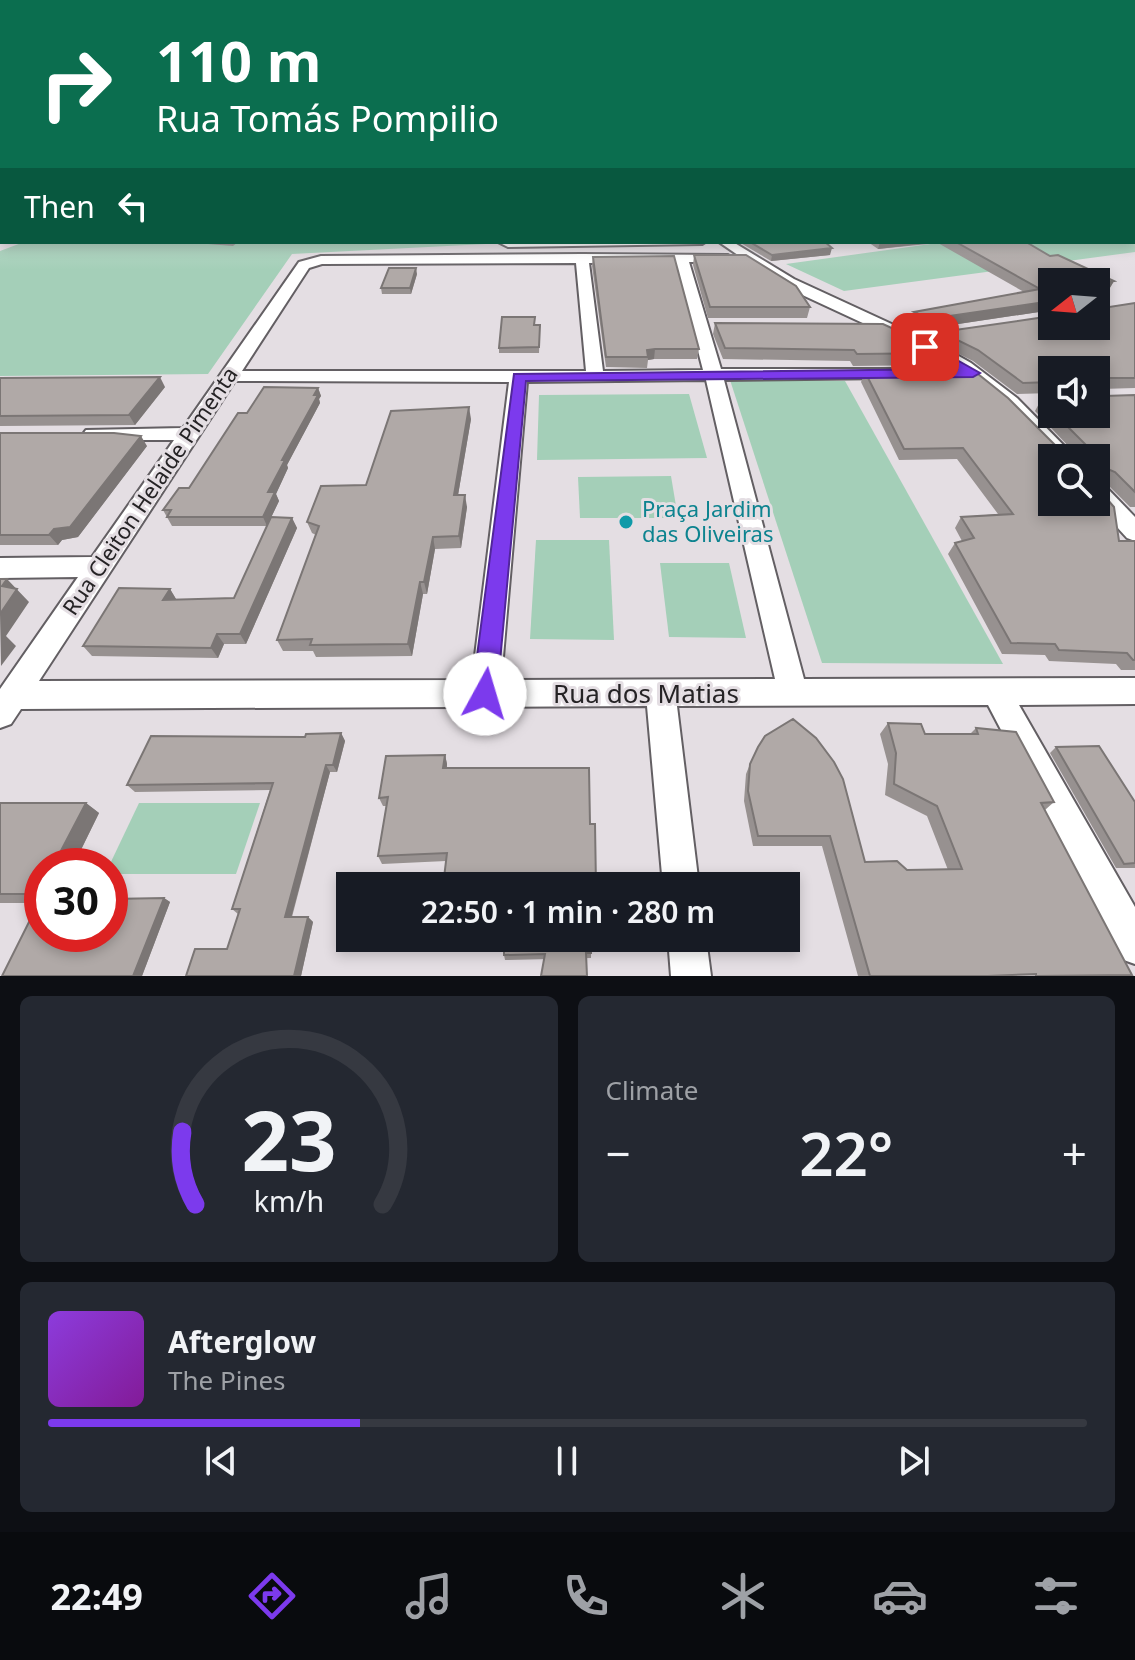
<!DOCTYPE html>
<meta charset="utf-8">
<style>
body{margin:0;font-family:"Noto Sans",sans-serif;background:#242831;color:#f1f3f6;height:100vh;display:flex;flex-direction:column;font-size:30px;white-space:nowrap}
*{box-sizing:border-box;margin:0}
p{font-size:26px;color:#9ea1a6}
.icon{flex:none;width:44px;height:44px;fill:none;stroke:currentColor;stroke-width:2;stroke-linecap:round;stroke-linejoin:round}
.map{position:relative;height:976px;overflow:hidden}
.details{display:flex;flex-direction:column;gap:20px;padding:20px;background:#0d0f14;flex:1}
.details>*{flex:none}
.banner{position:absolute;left:0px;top:0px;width:1136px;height:244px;box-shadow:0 4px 12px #0003;background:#0b6e4f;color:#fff;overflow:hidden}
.needle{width:52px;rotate:253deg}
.fabs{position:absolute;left:1038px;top:268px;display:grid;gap:16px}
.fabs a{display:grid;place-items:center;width:72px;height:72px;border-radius:0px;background:#171b24;box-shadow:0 4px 12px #0003;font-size:40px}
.speed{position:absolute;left:24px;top:848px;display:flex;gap:16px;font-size:40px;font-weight:700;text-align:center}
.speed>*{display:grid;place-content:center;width:104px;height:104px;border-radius:50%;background:#171b24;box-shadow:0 4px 12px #0003;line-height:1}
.speed .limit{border:12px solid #d22;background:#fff;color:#111}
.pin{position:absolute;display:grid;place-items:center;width:68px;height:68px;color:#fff;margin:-34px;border-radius:16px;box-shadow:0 4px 12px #0006}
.me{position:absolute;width:88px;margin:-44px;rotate:6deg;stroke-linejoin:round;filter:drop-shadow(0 0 6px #0008)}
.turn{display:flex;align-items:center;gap:28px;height:168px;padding:0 24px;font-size:36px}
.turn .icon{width:104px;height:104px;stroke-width:2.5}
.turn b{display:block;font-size:56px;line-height:68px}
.then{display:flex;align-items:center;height:76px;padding:0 24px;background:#0003;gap:16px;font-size:30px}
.big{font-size:60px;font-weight:600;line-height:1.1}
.details .widget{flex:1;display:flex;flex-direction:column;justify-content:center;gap:12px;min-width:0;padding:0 28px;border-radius:12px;background:#242831}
.details .dial{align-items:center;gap:0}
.dial svg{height:208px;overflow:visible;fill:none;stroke:#363941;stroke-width:7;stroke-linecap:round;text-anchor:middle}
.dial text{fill:#f1f3f6;stroke:none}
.song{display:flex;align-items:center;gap:24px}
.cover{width:96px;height:96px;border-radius:12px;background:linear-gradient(135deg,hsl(270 70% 55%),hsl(290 70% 35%))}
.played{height:8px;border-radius:4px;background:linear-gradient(90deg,#7c3aed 30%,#363941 30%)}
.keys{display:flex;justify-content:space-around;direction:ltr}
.heat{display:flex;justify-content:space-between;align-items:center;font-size:44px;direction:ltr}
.details .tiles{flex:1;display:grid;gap:20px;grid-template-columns:1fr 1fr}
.widget:last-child{grid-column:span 2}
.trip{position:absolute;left:336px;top:872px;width:464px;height:80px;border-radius:0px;background:#171b24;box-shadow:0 4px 12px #0003;font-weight:600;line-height:80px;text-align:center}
.tab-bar{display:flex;height:128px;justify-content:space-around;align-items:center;background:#090b0e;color:#9ea1a6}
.tab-bar .icon{width:56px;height:56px}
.tab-bar .on{color:#7c3aed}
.tab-bar b{font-size:36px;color:#f1f3f6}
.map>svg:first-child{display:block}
</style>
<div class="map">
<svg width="1135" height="976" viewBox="0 0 1135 976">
<rect width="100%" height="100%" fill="#e4dee3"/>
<g fill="#a4cfb8">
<path d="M1135,227v25l-291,39 -58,-27 159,-22h189z"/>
<path d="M24,242h461l1,2 -194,10 -84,120 -208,2v-125z"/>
<path d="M730,380l115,1 158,283 -181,-1z"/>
<path d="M689,394l18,64 -170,2 2,-65z"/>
<path d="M671,476l7,42h-98l-2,-41z"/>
<path d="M536,540h73l5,100 -84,-1z"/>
<path d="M660,563h69l17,75 -77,-1z"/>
<path d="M139,803h121l-24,71h-126l-1,-8z"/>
</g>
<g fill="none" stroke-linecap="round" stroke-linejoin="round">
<g stroke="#635f63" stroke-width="4">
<path id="service" d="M498,242l11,1 196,-1 -3,2 -194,3z"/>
</g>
<g stroke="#635f63" stroke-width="4">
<g id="minor">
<path d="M1134,216l1,1v8l-1,-1z"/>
<path d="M719,242h14l61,37 154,71 23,13 46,35 59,60h-22l-50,-51 -46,-36 -22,-14 -153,-71z"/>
<path d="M582,254l146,1v6l-5,1h-34l32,107h177l3,4 -3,4 -6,1 -168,2 80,299 331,-1v26l-116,1 116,202v57l-14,-5 -133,-254 -311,1 22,180h-36l-16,-180 -626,3 -10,15 -11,4v-39l78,-112 -78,1v-20l92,-1 82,-117h-81l-7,-2 -3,-4 3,-4 97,-2 116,-166 22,-6zM675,262l28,108 -100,1 -14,-108zM576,263l10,108h-344l67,-103 13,-4zM706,380l69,299 -274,1 26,-298zM235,381l274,1 -37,298 -433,1z"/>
<path d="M1096,482l8,3 31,32v24l-8,-3 -33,-36z"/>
<path d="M668,938h38l5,38h-40z"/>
</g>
</g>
<use href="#service" fill="#fff" fill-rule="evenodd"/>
<use href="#minor" fill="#fff" fill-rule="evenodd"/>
</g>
<g fill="#979190">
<path d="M183,242h55l-5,4z"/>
<path d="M739,242h86l5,13 -59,6z"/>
<path d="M868,242h158l24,14 8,-1 56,26 -6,10 -12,2v-11h-44v28l-127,19 -15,-7 4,-10 110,-20 -86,-49 -60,6z"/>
<path d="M694,255l116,52 -3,11h-99l-15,-53z"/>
<path d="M593,257l106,92 -2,10h-43l-6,1 -1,8 -41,-1 -14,-101z"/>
<path d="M417,274l-6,20h-29l-1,-6z"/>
<path d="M1135,303v85l-34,1 -1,4 4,3 31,-1v112h-5l-24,-24 -6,-2v10l19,50h16v129h-14l-5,-6 -67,-3 -4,-6 -43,-1 -54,-100 7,-11 7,-2 -7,-13 6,-11 37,-3 -41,-55 -58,1 -38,-78 4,-10 194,77 13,1 -37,-39 6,-11 11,-1v15h44l-44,-44v23l-35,1 -44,-33 -36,-18 4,-11 111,-16 47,-11 4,3z"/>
<path d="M715,323l231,30 -5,12 -88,1 -3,-5 -127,-2 -10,-25z"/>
<path d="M535,325h5l-1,28h-40v-5z"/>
<path d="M0,378l165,9 -30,38 -135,1z"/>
<path d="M318,388l3,8 -2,3 1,4 -33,62 1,3 -12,26 3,7 -12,25h-95l-9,-16 26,-22 58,-75z"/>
<path d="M471,419l-13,76 9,12 -6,41 -26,1 -8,45h-4l-11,62 -96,1 -3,-6h-30l-6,-11 39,-105 -4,-2 -5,-11z"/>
<path d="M0,433l147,13 -69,91 -16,3 -4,5h-58z"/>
<path d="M292,518l5,10 -51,116h-22l-6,14 -126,-2 -9,-10 87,-57 6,10v1l58,-2z"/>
<path d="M888,723l37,11h45l6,-6 78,74 -9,8 87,165 -274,1 -36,-130h-69l-9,-45 2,-27 4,-10 115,98 42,8h41l-21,-54 -42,-21 3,-31 -8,-30z"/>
<path d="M341,733l4,8 -8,31h-7l-38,145h16l5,5 -12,54h-115l41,-27 11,-35 -6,-5 38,-119 -135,2 -8,-7 178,-48z"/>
<path d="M1056,747l79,55v66h-19l-66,-115z"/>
<path d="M445,755l2,9v4l143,56 6,62h-153l3,-25 -64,3 -4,-8 8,-50h-3l-4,-8z"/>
<path d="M0,803h86l13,10 -26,53h-31v68h68v-35l54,-1 6,4 -28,74h-140l37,-73h-39z"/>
<path d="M591,953v5l-86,2 -1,-5z"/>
</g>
<g fill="#7b7675">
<path d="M880,242h58l-60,7z"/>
<path d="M832,248l-2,7 -59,6 1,-6z"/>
<path d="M416,268l1,6 -6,20 -1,-6z"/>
<path d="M1114,281l-6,10 -12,2v-9z"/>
<path d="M1052,301v9l-127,19 4,-10z"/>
<path d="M655,349l-1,10 -6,1 -1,-10z"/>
<path d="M160,377l5,10 -30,38 -6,-10z"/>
<path d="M318,388l3,8 -2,3 1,4 -33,62 1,3 -12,26 3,7 -12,25 -4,-9 5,-25 14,-32z"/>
<path d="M469,407l2,12 -15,88 -2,-12z"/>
<path d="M141,436l6,10 -69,91 -16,3 -4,5 -9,-10z"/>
<path d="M465,495l2,12 -6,41 -2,-12z"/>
<path d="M292,518l5,10 -51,116 -6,-10z"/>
<path d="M433,537l2,12 -8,45 -3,-12z"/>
<path d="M7,579l22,23 -23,34 10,10 -15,20 -1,-52 2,-28z"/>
<path d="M420,582l3,12 -11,62 -4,-12z"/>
<path d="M170,589l6,10 -6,11 -7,-10z"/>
<path d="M217,634l7,10 -6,14 -7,-10z"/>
<path d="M341,733l4,8 -8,31 -4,-7z"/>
<path d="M445,755l2,9 -1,12 -3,-8z"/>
<path d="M326,765l4,7 -40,150 -5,-5z"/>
<path d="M86,803l13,10 -26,53h-20z"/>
<path d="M164,898l6,4 -28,74h-9z"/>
<path d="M308,917l5,5 -12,54h-7z"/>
</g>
<g fill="#b0a9a7" stroke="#7b7675" stroke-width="2" fill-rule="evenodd">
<path d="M1,134h1v19h-2z"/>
<rect x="1134" y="134" width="1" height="69"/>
<path d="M750,242h75l7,6 -60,7z"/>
<path d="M956,242h70l24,14 8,-1 56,26 -18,3v-2h-44v19l-123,18 -15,-7 126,-23z"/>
<path d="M694,255h52l50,31 14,21h-100z"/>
<path d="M674,256l25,93h-44l-8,1 1,7h-42l-13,-100z"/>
<path d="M389,268h27l-6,20h-29z"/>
<path d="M1096,297h3v8l4,3 32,-5v75h-32l-3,15 4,3 31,-1v97l-20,-20 -10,-4 -4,3 -1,20 14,16 5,34h16v119h-2l-6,-7 -68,-3 -4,-6 -44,-1 -56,-100 19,-5 -13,-21 52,-3 -50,-66 -59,1 -39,-77 108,-2 35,28 51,51 25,1 2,-5 -31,-31h41v-44h-44v12l-29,1 -45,-33 -37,-18 111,-16v10h44zM1052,458h44v44h-44z"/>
<path d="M502,317h33l-1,8h6l-1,22 -40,1z"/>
<path d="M715,323l168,1 63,29 -89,1 -3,-4 -129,-2z"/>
<path d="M160,377l-31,38 -129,1v-38z"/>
<path d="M264,387l54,1 -4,7h4l-36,65h3l-17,32h7l-12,25h-96l4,-7h-8l16,-22h10l49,-75h9z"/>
<path d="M1052,399v12l-11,-11z"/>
<path d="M469,407l-15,88h11l-6,41 -26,1 -9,45h-4l-12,62 -98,1 2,-6 -35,1 42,-114 -12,-4 14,-36 45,-1 25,-74z"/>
<path d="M0,433h114l27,3 -71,91 -16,2 -5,6h-49z"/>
<path d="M271,517l21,1 -52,116h-23l-6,14 -128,-2 36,-58 51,1 -7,11 71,-2z"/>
<path d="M0,579h7l-5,7 15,3 -17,25z"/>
<path d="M793,719l23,19 18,24 9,17 22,83 32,-1 10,9 55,-1 -25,-63 -43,-22 2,-31 -8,-30 33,1 4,10h53l-2,-6 40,4 38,70 -13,1 91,172 -96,1v-2l-48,2h-118l-40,-140h-72l-10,-45 2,-27 8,-17 7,-11z"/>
<path d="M341,733l-8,32h-7l-41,152h23l-14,59h-108l9,-27h32l13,-40h-8l41,-126 -146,2 24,-49 154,1 1,-3z"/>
<path d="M1099,746l36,56v61l-11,1 -68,-117z"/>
<path d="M445,755l-2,13h146l1,56h5l1,62h-89v-4l-64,4 4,-33 -69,3 10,-59 -9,1 7,-42z"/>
<path d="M0,803h86l-33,63h-11v21l-3,7h-39z"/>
<path d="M164,898l-31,78h-131l38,-76h2v34h68v-35z"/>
<path d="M504,938h87v15h-5l1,23h-46l4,-22 -41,1z"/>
</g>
<linearGradient id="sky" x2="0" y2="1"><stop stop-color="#84bce0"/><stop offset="0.5" stop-color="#f3f0f2"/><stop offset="1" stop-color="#f3f0f2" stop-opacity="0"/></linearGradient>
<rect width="1135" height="270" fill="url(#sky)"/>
<path fill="#7c3aed" stroke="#51269a" stroke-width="2" d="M925,342l55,31 -7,4 -447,4 -29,313 -4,8 -8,3 -9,-3 -4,-8 42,-320 441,-5 -35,-19 -2,-3z"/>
<circle fill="#0f9aa8" stroke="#e4dee3" stroke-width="3" cx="626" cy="522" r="8"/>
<g text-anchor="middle" stroke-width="6" stroke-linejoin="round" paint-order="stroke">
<g font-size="22" fill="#252325" stroke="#e4dee3">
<text transform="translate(150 491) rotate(-56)" y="8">Rua Cleiton Helaide Pimenta</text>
</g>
<g font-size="22" fill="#0d838f" stroke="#e4dee3" text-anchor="start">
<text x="642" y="517">Praça Jardim<tspan x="642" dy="25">das Oliveiras</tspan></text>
</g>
<g font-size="26" fill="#252325" stroke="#e4dee3">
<text x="646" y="703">Rua dos Matias</text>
</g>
</g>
</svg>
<div class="fabs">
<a><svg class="needle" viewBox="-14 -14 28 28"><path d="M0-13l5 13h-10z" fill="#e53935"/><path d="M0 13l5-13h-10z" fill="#9ea1a6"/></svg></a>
<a><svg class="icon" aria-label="sound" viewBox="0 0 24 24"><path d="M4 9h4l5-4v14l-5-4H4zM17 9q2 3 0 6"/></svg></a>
<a><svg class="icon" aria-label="search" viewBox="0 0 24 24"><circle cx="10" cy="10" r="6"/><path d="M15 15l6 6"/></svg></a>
</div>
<div class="speed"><div class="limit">30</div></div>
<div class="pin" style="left:925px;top:347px;background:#d93025"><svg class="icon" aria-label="arrive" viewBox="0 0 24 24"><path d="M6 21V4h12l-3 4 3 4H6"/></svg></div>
<svg class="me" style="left:485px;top:694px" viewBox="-20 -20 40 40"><circle r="19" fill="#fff"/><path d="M0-13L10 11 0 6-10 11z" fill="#7c3aed"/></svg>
<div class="trip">22:50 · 1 min · 280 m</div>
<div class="banner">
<div class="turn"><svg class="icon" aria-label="right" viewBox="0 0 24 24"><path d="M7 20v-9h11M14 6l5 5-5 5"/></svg><div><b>110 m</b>Rua Tomás Pompilio</div></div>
<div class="then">Then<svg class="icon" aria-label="left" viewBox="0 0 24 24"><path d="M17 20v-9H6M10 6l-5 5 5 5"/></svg></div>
</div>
</div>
<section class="details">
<div class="tiles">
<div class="widget dial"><svg viewBox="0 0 100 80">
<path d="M14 69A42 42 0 1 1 86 69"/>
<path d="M14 69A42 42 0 0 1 9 41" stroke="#7c3aed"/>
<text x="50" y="56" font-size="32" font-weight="700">23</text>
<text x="50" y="72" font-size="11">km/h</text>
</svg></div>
<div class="widget"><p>Climate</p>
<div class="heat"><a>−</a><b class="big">22°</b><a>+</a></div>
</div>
<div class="widget">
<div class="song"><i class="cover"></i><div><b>Afterglow</b><p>The Pines</p></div></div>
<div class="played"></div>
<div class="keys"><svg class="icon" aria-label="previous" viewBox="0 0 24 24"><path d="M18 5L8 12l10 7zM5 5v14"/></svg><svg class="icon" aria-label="pause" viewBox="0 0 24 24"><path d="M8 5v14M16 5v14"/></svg><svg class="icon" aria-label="next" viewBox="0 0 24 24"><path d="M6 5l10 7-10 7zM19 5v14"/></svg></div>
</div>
</div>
</section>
<nav class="tab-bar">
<b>22:49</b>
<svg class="icon on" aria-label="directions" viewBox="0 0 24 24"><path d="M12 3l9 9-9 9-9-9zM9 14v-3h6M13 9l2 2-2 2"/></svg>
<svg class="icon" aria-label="music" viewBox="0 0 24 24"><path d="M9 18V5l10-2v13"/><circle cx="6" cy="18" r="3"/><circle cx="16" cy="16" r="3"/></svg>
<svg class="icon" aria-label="phone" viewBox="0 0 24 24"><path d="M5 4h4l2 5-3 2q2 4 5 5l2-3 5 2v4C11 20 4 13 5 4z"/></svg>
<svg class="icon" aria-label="climate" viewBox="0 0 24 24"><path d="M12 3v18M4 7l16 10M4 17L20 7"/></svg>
<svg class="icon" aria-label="car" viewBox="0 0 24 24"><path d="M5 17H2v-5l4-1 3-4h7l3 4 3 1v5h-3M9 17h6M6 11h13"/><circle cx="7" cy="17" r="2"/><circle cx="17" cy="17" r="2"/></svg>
<svg class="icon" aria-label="filters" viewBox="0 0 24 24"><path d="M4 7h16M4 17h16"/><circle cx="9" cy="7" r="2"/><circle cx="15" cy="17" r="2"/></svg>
</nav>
